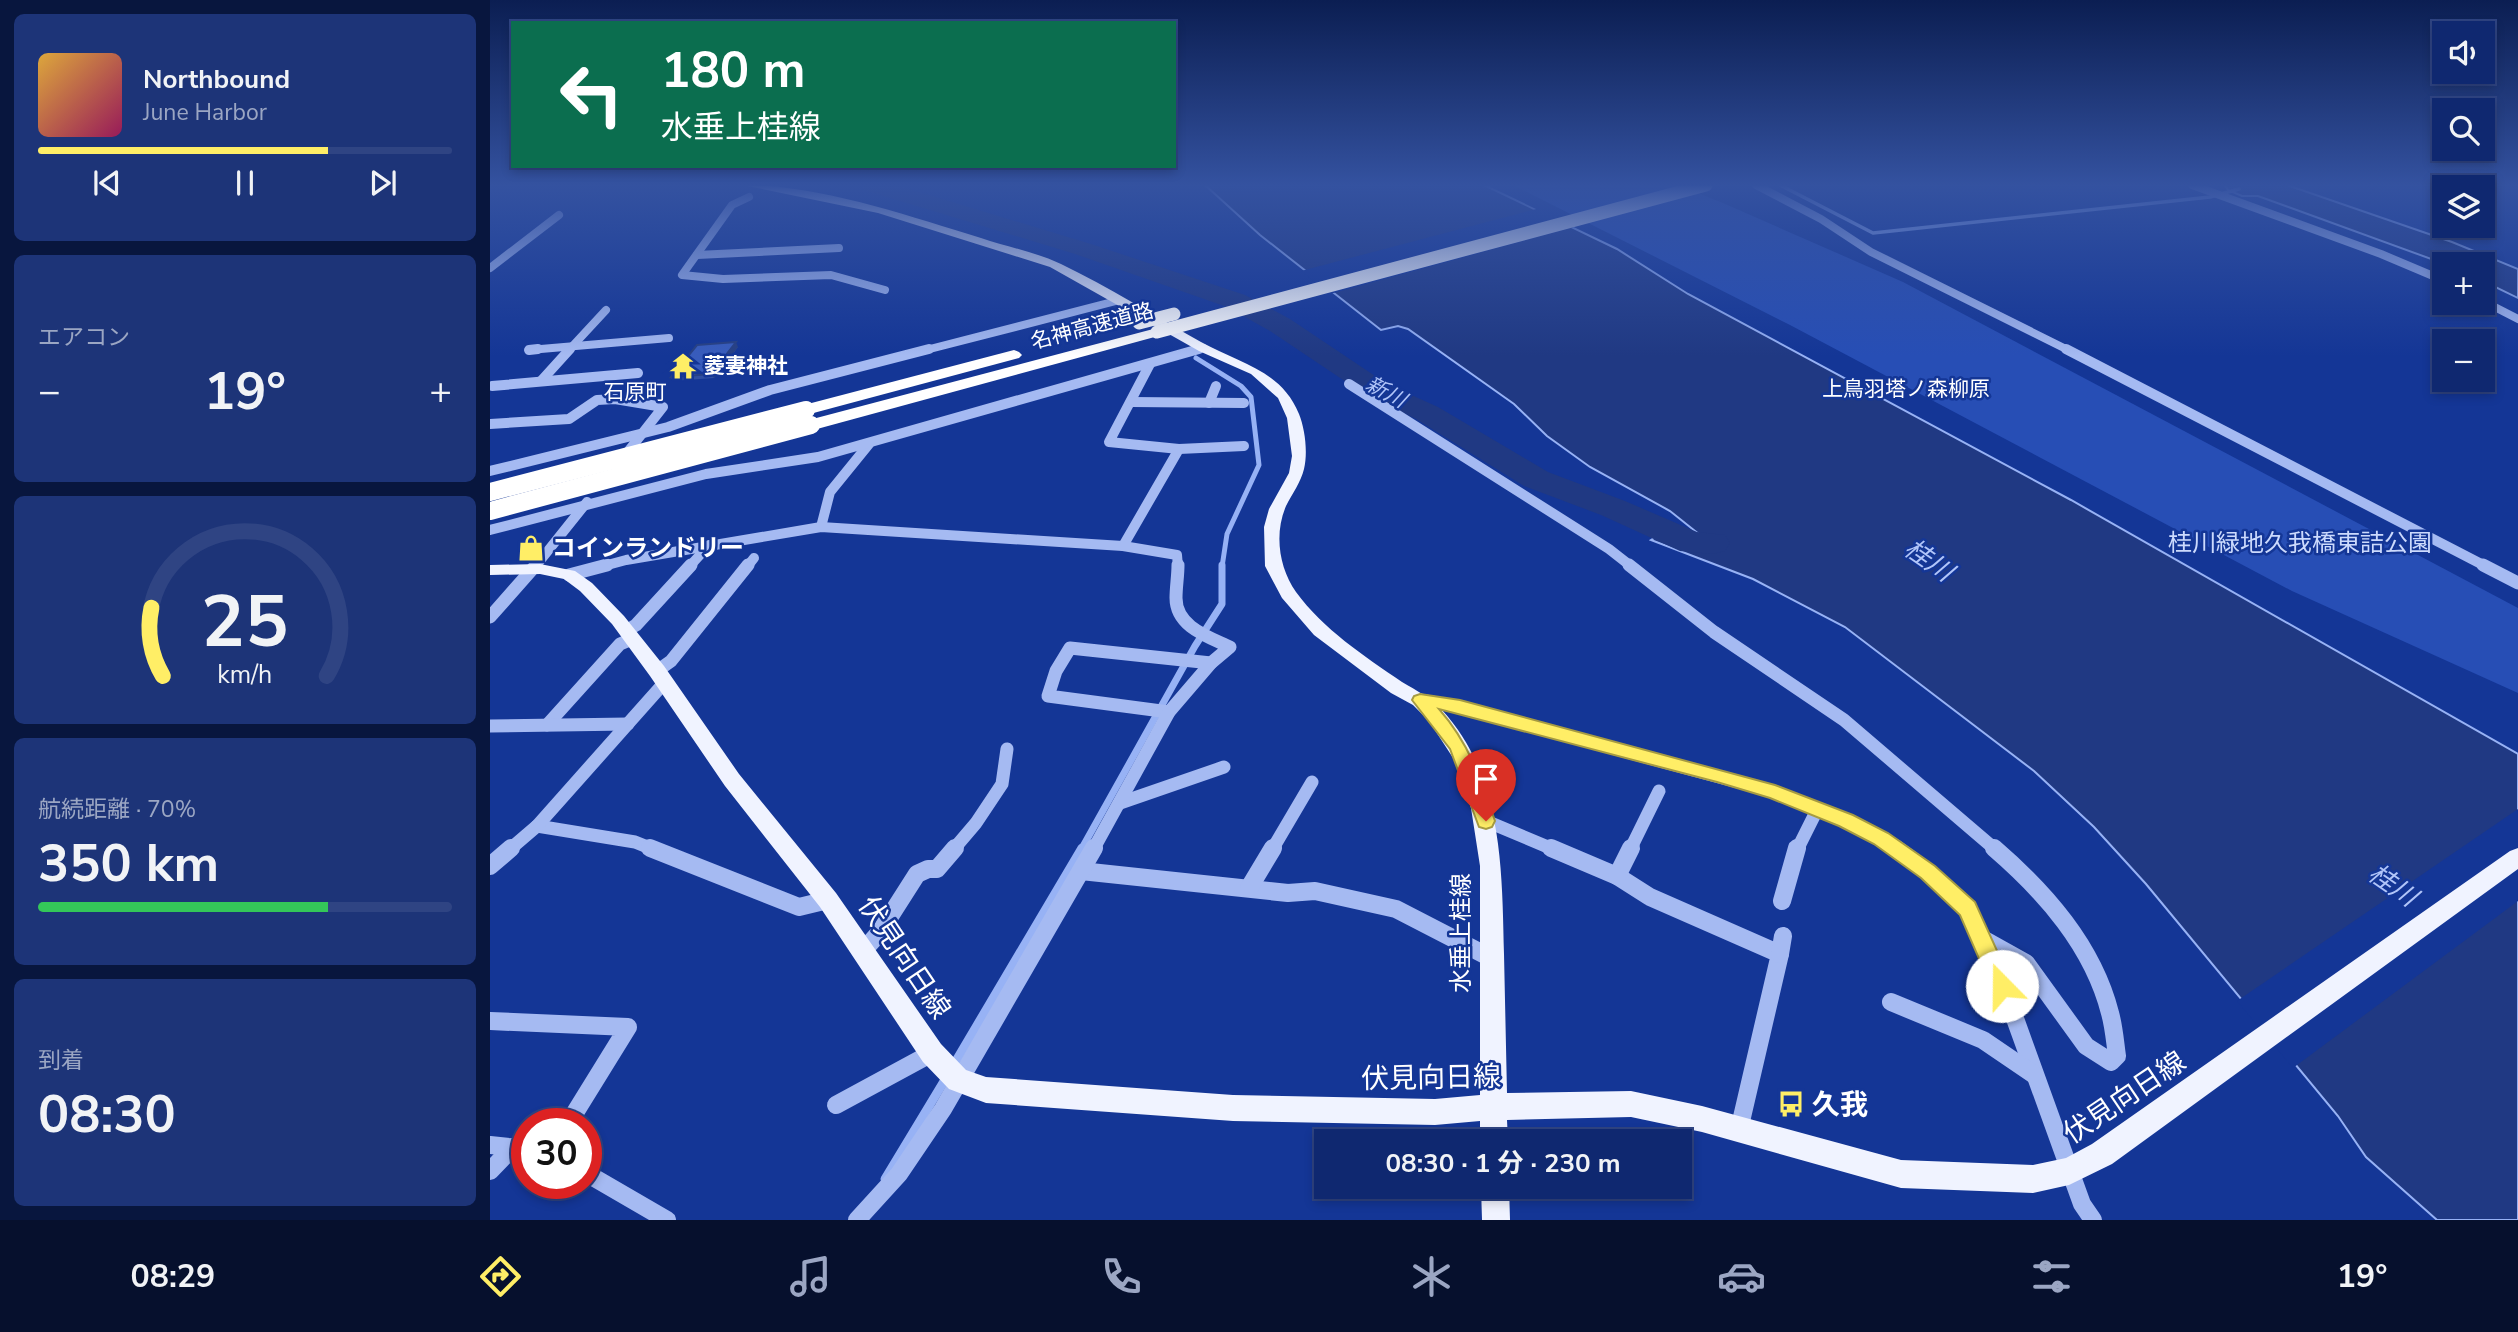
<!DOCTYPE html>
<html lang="ja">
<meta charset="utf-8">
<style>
body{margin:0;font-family:"Nunito Sans","Noto Sans JP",sans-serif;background:#1d3478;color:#f1f3f6;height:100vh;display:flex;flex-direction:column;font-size:26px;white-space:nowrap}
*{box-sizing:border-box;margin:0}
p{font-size:23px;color:#9ba6c3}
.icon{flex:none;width:38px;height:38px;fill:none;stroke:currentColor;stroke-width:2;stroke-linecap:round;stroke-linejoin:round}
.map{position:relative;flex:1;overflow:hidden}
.sheet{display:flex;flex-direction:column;gap:14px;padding:14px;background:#08163e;width:490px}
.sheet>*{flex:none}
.banner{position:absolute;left:21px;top:21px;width:665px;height:147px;border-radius:0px;box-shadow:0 4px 10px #0003,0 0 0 2px #2f4483;background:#0b6e4f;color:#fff;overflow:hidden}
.fabs{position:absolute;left:1942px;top:21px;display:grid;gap:14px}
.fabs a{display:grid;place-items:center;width:63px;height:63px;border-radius:0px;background:#0f2870;box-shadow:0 4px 10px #0003,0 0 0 2px #2f4483;font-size:35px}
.speed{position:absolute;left:21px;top:1108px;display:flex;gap:14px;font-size:35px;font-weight:700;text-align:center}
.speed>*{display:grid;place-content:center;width:91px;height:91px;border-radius:50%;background:#0f2870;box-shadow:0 4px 10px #0003,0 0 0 2px #2f4483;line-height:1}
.speed .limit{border:10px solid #d22;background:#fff;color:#111}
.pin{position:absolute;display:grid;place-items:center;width:60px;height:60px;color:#fff;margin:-72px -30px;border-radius:50% 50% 50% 0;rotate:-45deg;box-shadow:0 0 7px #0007}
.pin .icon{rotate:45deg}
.me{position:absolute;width:77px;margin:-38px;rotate:338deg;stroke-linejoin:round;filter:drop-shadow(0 0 5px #0008)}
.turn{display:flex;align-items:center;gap:24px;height:147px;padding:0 35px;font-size:32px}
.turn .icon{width:91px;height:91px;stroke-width:2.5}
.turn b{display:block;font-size:49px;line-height:60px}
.big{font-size:52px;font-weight:700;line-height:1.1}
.sheet .card{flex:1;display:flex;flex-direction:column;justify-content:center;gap:10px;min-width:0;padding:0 24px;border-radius:10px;background:#1d3478}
.sheet .dial{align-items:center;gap:0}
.dial svg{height:182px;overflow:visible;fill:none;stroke:#2f4483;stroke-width:7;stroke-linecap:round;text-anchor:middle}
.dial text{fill:#f1f3f6;stroke:none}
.song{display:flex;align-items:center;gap:21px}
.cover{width:84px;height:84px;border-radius:10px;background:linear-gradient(135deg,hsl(40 70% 55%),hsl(330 70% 35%))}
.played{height:7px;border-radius:4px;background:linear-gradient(90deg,#fe6 70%,#2f4483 70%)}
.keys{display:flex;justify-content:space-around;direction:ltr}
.heat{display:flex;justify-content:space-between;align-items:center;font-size:38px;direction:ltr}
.charge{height:10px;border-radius:5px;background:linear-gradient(90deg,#34c759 70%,#2f4483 0)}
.trip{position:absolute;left:824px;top:1129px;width:378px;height:70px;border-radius:0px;background:#0f2870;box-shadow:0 4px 10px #0003,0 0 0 2px #2f4483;font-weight:700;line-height:70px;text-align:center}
.dock{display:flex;height:112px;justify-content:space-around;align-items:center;background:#06102d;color:#9ba6c3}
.dock .icon{width:49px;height:49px}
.dock .current{color:#fe6}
.dock b{font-size:32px;color:#f1f3f6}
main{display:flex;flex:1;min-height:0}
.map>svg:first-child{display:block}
</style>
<main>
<section class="sheet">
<div class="card">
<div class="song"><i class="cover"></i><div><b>Northbound</b><p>June Harbor</p></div></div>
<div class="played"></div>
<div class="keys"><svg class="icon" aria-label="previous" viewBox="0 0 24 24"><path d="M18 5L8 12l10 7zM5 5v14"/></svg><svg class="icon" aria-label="pause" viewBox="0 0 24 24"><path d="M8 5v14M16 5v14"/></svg><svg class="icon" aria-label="next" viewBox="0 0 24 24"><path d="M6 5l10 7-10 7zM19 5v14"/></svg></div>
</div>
<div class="card"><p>エアコン</p>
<div class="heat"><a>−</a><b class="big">19°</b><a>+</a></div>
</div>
<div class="card dial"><svg viewBox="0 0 100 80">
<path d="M14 69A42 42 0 1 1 86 69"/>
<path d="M14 69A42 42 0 0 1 9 39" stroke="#fe6"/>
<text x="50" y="56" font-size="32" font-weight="700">25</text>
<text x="50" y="72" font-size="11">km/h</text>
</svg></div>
<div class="card"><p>航続距離 · 70%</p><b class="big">350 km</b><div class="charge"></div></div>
<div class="card"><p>到着</p><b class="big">08:30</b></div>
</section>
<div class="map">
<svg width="2028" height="1220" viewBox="0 0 2028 1220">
<rect width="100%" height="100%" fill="#143696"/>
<path fill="#274eb5" d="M1023,185h165l45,18 180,79 615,326v85l-226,-102 -502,-266z"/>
<g fill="#203983" stroke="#97b2f5" stroke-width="2">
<path d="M715,185h279l133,64 71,45 383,206 447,254v466h-81l-71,-63 -28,-41 -192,-232 -52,-57 -60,-56 -189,-144 -92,-48 -102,-39 21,-13 19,10 9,-2 -30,-24 -80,-44 -43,-31 -33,-32 -106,-75 -10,-3 -17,4 -121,-95z"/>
<path d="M1735,185h62l165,57 66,27v29l-35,-17v-17h-38l-187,-68h-16l-14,-6z"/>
</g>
<g fill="#143696">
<path d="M1050,208l38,18 -248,68 -29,-23z"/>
<path d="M2028,809v92l-225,167 -56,-67z"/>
</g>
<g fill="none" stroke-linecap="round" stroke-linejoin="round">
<path stroke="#97b2f5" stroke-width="3.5" d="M1290,185l93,48 337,-36 29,-8"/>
<path stroke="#97b2f5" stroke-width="5" d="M706,358l45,28 10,11 8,68 -32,69 -5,33"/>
<path stroke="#97b2f5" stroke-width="7" d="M591,850l114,-204 27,-42v-39"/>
<g stroke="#97b2f5" stroke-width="9">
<path d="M463,1066l129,-218"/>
<path d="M395,1179l61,-101"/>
</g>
<path fill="#203983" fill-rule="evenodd" d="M372,185h34l195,59 154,51 45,24 97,65 51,23 110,65 77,29 72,31 28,3 5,8 -5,8 -13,3 -32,-3 -79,-36 -77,-29 -108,-67 -49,-23 -97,-65 -43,-24 -152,-53 -211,-64z"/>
<g stroke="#a5baf2" stroke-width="8">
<path d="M1266,185l65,34 50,33 199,99"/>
<path d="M1702,185l189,69 64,27"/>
<path d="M259,197l-17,8 -50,70 41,4 108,-4 54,15"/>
<path d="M207,255l142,-7"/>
<path d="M0,268l69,-53"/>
<path d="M1993,301l35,18"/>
<path d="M39,350l140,-12"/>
<path d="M78,351l38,-41"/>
<path d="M432,351l194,-50"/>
<path d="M702,351l11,-3"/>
</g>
<g stroke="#a5baf2" stroke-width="10">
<path d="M1576,349l421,218"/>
<path d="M39,350l9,-1"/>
<path d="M660,364l-41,78 70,7 65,-3"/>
<path d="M51,381l29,-32"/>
<path d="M859,384l260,165 23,18"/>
<path d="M2,386l146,-13"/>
<path d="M642,402l112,1"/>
<path d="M719,403l7,-17"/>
<path d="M0,424l79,-5 28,-19 18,-1 48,8 -40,51"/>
<path d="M0,471l178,-44 102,-37 159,-41"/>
<path d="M331,527l9,-35 39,-48"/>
<path d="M0,530l216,-56 112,-17 381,-108"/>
<path d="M633,546l56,-97"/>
<path d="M45,567l52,-65"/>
<path d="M110,567l26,-7 195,-33 302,19 54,9 1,12"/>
<path d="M199,567l20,-22"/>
<path d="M257,567l7,-9"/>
</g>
<g stroke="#a5baf2" stroke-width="13">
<path d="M1139,565l85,67 130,88 152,130"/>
<path d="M1993,565l35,18"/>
<path d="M79,575l38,-10"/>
<path d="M0,617l46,-52"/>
<path d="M136,631l10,-6 55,-60"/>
<path d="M167,671l14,-10 77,-96"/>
<path d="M930,700l40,7 315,85c42,16 86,32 122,58"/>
<path d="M679,712l-121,-16 8,-25 14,-23 141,15"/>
<path d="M57,725l73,-81 12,-5"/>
<path d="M0,726l138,-2"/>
<path d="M630,803l104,-36"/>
<path d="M996,821l69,29"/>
<path d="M47,826l98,16 20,8"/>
<path d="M19,850l28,-24 128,-144"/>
<path d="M463,850l23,-27 26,-39 5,-35"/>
<path d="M603,850l76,-138 42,-49 19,-16c-21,-10 -54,-20 -54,-49 0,-11 2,-22 2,-33"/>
<path d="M782,850l40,-68"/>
<path d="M1140,850l29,-59"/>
<path d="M1307,850l21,-42"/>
</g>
<g stroke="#a5baf2" stroke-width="18">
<path d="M160,848l149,59 29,-7"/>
<path d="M1061,848l66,28 33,21 130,57 -41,176"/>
<path d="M1405,848l33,24 40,37 41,93 73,202 11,16"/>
<path d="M0,866l21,-18"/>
<path d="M591,871l207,22 27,-2 81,18 95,49"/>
<path d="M1127,876l14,-28"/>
<path d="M759,888l24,-40"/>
<path d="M1292,901l15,-53"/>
<path d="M1493,939l43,24 60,83 25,16 6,-6c-2,-14 -3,-29 -7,-43 -17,-67 -65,-121 -116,-165"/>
<path d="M373,951l17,-19 37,-58 11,-5h9l18,-21"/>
<path d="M1290,954l3,-18"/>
<path d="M1401,1002l92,38 50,34"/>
<path d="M0,1021l138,6 -60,97"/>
<path d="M346,1105l96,-52"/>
<path d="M0,1145l37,4"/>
<path d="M0,1171l23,-24"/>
<path d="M96,1173l81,47"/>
<path d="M367,1220l42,-46 44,-65 151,-261"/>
</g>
<g fill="#f0f3ff" fill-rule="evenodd">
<path d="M253,185c77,0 165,31 238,53 26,9 55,14 80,26 48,23 94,52 140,78 38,21 80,28 98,72 6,15 9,38 5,55 -3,13 -12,25 -18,37 -12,28 -7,62 10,86 27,37 68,64 106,90 15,9 28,15 40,28 61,66 60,160 62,244 1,46 2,93 3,139l124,-2 71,15 199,54 132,5 33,-7 26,-14 418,-293 8,-3v21l-406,295 -43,21 -36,8 -132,-5 -199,-56 -71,-15 -124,3 1,21h-28v-20l-45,4 -202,-4 -247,-18 -37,-14 -26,-27 -103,-155 -95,-121 -75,-110 -38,-52 -32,-33 -16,-12 -24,-5 -50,1v-10l50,-1 35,7 17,12 32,33 40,50 75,108 97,119 105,151 25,26 20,7 247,18 202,4 45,-4v-229l-9,-58 -14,-44 -28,-43 -16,-16 -22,-12 -77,-58 -32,-37 -17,-32 -1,-39 5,-18 20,-36 3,-17 -5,-38 -9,-20 -27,-24 -52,-23 -149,-84 -172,-54z"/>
<path d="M991,1186h28l1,34h-28z"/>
</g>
<g fill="#fff" fill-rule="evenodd">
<path d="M667,328l5,1 2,3 -2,3 -345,94 -6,1 -8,-5 2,-4z"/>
<path d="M524,350l5,2 3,3 -3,3 -213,57 -8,-5 2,-4z"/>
</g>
<g stroke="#fff" stroke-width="13">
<path d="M649,323l35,-9"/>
<path d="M667,332l549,-147"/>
</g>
<g stroke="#fff" stroke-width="18">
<path d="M0,492l316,-82"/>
<path d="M0,511l321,-86"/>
</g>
</g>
<path fill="#304fa2" d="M248,347l-24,31 -41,3 -2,-4z"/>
<path fill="#274084" d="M246,342l2,5 -24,31 -3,-4z"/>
<path fill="#385cbc" stroke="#274084" stroke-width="2" d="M246,342l-25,32 -40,3 26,-32z"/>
<linearGradient id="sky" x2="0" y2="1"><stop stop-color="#0b1e52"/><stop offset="0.52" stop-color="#3452a0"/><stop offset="1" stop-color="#3452a0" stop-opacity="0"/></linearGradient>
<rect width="2028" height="356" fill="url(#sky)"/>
<path fill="#fe6" stroke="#a69b42" stroke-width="2" d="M930,694l40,6 315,85 78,30 35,18 47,33 40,36 38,84 -3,7 -8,3 -8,-3 -34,-78 -39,-37 -47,-34 -35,-18 -69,-28 -53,-16 -278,-73c30,34 42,70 56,112l-3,6 -6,2 -7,-2 -29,-78 -38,-49 2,-4z"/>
<defs>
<g id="temple-bare" transform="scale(2.1)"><path d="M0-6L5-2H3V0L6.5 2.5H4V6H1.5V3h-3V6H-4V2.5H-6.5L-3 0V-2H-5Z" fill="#fe6" stroke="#143696" stroke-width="2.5" paint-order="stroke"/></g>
<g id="shop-bare" transform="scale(2.1)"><path d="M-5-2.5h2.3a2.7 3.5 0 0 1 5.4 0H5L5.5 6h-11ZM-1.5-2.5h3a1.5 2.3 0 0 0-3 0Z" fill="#fe6" stroke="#143696" stroke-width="2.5" paint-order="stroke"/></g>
<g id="bus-bare" transform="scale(2.1)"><path d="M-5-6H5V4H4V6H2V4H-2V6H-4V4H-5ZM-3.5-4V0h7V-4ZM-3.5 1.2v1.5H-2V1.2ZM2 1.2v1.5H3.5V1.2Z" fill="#fe6" stroke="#143696" stroke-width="2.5" paint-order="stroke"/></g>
</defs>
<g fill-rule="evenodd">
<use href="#temple-bare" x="193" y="366"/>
<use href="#shop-bare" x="41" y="548"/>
<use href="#bus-bare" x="1301" y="1104"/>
</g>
<g text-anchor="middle" stroke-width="5" stroke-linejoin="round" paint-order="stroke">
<g font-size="21" fill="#fff" stroke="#143696">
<text transform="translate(602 326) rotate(-15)" y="7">名神高速道路</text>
</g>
<g font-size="21" font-weight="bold" fill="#fff" stroke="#143696" text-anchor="start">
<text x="214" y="373">菱妻神社</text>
</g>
<g font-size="21" fill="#fff" stroke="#143696">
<text x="1416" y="396">上鳥羽塔ノ森柳原</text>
<text x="145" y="399">石原町</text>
</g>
<g font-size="21" font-style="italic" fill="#b1c5f9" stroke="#143696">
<text transform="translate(896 392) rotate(28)" y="7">新川</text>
</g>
<g font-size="24" fill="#ccdafd" stroke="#143696">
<text x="1810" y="551">桂川緑地久我橋東詰公園</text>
</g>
<g font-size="24" font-weight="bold" fill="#fff" stroke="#143696" text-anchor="start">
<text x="62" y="556">コインランドリー</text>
</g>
<g font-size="24" fill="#fff" stroke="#143696">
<text transform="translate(971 933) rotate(-90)" y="8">水垂上桂線</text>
</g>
<g font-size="26" font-style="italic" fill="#b1c5f9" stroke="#143696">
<text transform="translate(1439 560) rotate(35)" y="9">桂川</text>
<text transform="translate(1903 885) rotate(35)" y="9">桂川</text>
</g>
<g font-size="28" fill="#fff" stroke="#143696">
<text transform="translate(415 957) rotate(56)" y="10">伏見向日線</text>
<text transform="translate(941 1077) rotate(-1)" y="10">伏見向日線</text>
<text transform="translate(1634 1097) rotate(-34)" y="10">伏見向日線</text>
</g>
<g font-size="28" font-weight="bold" fill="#fff" stroke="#143696" text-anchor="start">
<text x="1322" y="1114">久我</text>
</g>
</g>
</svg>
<div class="fabs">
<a><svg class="icon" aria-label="sound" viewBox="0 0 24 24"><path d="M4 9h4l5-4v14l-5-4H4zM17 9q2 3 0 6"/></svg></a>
<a><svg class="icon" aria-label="search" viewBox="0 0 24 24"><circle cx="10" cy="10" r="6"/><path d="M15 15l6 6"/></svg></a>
<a><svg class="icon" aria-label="layers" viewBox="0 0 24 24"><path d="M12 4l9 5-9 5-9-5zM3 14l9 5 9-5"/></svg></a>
<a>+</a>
<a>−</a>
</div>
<div class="speed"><div class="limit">30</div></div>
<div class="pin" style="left:996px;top:821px;background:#d93025"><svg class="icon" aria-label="arrive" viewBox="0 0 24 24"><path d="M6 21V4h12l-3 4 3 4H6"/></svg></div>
<svg class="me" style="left:1512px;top:986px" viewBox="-20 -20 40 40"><circle r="19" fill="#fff"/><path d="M0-13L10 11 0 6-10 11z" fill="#fe6"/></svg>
<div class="trip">08:30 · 1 分 · 230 m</div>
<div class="banner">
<div class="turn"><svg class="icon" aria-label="left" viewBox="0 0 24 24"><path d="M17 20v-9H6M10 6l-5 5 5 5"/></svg><div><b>180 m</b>水垂上桂線</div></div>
</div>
</div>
</main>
<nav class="dock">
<b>08:29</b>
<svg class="icon current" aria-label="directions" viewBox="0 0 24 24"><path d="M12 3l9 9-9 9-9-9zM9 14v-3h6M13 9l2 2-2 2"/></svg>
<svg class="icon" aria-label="music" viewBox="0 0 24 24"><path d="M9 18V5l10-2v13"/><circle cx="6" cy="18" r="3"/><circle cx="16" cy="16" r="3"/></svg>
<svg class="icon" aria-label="phone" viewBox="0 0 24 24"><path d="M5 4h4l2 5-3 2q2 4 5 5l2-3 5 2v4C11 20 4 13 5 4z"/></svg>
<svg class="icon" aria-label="climate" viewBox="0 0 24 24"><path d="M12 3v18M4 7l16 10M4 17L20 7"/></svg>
<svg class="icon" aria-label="car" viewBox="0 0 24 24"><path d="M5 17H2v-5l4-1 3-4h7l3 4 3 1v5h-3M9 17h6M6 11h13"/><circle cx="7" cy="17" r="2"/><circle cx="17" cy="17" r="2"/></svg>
<svg class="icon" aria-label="filters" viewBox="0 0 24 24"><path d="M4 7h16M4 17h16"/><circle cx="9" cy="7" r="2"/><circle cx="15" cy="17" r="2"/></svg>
<b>19°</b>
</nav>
